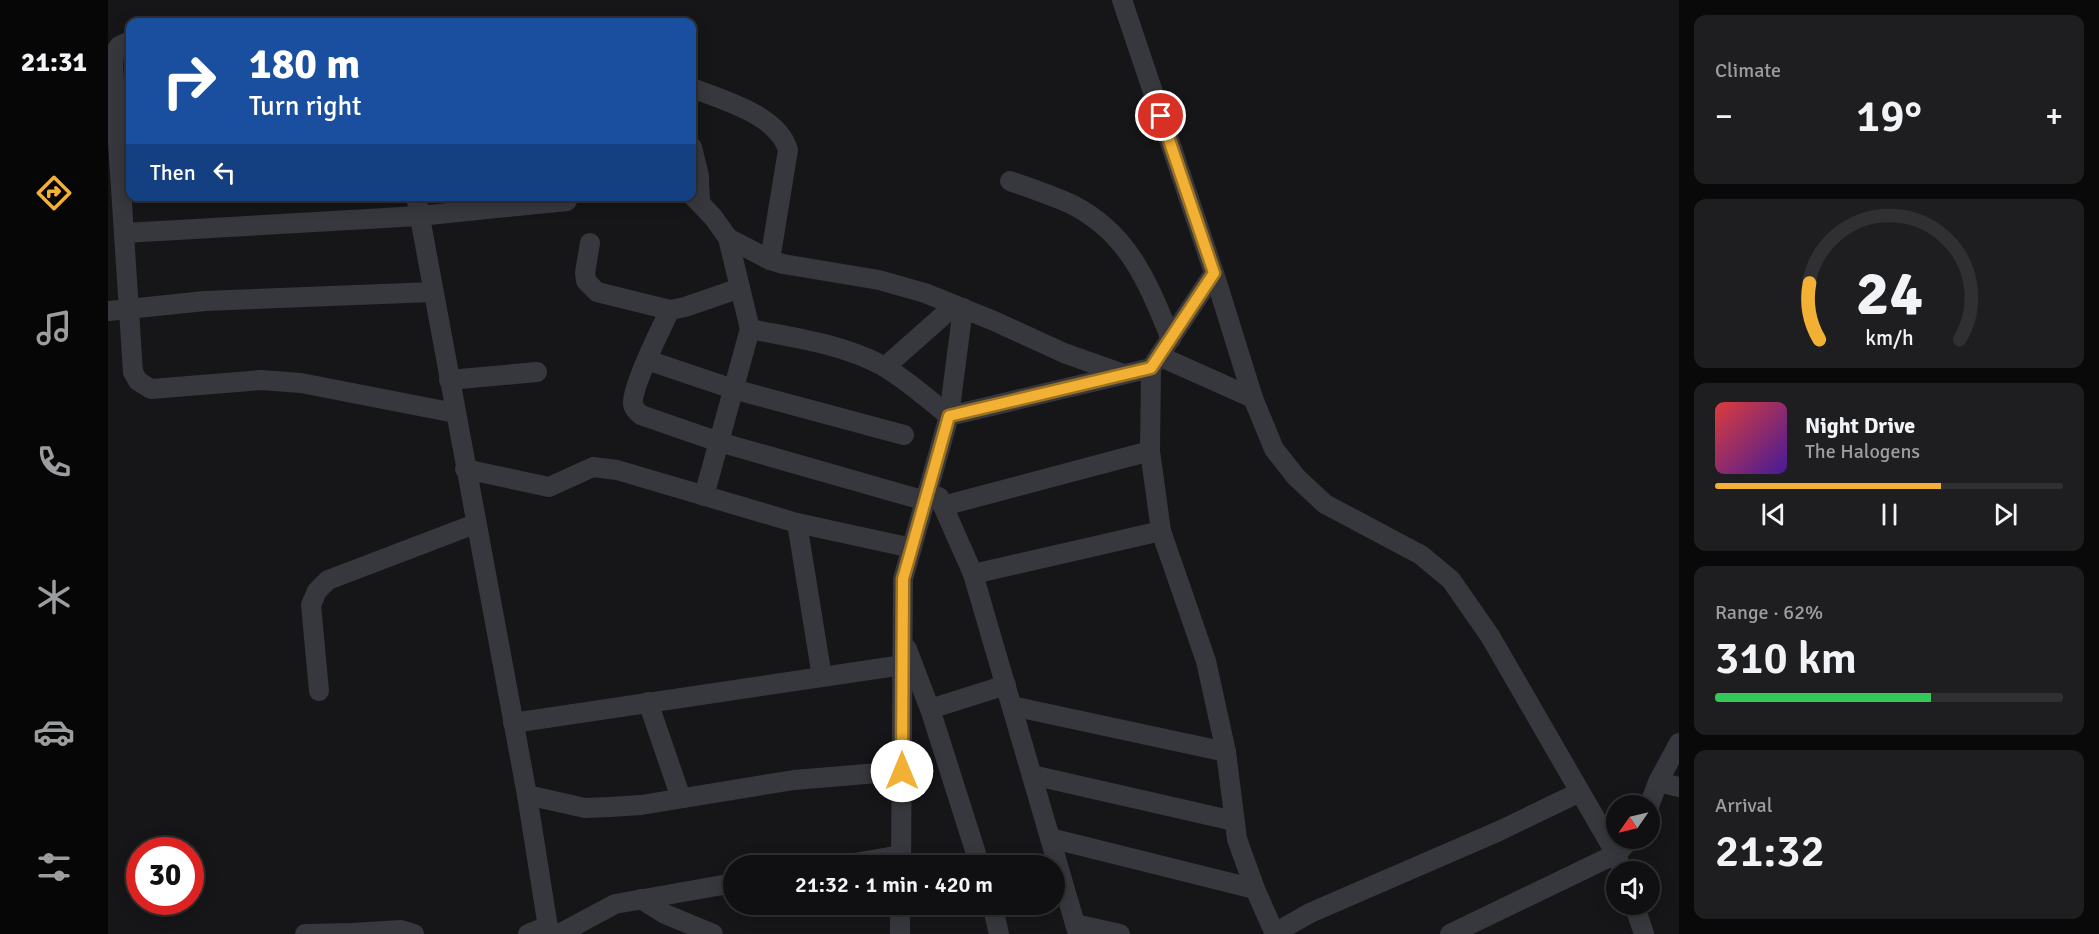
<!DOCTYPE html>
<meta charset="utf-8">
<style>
body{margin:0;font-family:Signika,sans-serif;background:#1e1e20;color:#f1f3f6;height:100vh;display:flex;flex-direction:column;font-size:22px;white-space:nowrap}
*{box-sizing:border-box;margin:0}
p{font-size:20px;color:#9c9d9f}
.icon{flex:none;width:33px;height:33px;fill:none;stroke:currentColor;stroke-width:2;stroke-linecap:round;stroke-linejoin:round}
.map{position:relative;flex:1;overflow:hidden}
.side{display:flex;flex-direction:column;gap:15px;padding:15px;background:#09090a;width:420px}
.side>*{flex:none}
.hud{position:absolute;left:18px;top:18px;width:570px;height:183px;border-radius:12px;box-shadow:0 3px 15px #0003,0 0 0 2px #303032;background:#1a4fa0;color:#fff;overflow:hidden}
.needle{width:39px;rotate:236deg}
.buttons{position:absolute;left:1498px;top:795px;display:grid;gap:12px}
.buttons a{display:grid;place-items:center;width:54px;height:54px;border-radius:50%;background:#101012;box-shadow:0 3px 15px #0003,0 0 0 2px #303032;font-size:30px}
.speed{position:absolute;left:18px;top:837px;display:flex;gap:12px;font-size:30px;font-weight:700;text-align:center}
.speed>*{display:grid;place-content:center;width:78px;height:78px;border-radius:50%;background:#101012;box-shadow:0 3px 15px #0003,0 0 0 2px #303032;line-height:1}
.speed .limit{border:9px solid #d22;background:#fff;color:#111}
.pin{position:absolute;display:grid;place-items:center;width:51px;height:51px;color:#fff;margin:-26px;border:3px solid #fff;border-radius:50%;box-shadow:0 2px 6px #0007}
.me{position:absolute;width:66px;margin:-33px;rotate:0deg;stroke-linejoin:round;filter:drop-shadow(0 0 4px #0008)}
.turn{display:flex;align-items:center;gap:21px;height:126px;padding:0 24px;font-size:27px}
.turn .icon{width:78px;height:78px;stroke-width:2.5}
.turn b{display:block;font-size:42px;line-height:51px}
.then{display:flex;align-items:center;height:57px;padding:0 24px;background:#0003;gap:12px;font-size:22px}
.big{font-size:45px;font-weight:600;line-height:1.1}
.side .widget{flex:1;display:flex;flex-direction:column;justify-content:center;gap:9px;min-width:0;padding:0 21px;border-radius:12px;background:#1e1e20}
.side .dial{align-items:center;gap:0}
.dial svg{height:156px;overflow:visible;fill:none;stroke:#303032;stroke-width:7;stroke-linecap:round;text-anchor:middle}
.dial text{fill:#f1f3f6;stroke:none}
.song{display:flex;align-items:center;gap:18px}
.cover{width:72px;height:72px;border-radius:9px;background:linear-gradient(135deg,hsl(0 70% 55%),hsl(260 70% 35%))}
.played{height:6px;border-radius:3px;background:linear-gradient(90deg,#f2b134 65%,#303032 65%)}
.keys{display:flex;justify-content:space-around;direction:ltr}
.heat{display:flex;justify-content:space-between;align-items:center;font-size:33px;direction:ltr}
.charge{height:9px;border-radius:4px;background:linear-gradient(90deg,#34c759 62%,#303032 0)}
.trip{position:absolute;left:615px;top:855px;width:342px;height:60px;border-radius:30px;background:#101012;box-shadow:0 3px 15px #0003,0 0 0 2px #303032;font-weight:600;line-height:60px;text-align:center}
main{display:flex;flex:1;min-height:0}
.menu{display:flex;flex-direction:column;width:108px;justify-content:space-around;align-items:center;background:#060607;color:#9c9d9f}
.menu .icon{width:42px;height:42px}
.menu .current{color:#f2b134}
.menu b{font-size:27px;color:#f1f3f6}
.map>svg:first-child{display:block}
</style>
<main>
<nav class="menu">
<b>21:31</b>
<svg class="icon current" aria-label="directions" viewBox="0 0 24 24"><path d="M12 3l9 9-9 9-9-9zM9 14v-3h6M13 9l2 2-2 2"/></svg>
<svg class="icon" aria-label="music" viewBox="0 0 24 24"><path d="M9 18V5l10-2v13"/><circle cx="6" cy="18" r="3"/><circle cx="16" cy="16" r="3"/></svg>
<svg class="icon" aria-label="phone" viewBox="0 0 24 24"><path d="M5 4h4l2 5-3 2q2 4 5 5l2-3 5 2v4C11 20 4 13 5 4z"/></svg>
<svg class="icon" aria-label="climate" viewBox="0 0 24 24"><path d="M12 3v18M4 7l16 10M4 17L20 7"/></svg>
<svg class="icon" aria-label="car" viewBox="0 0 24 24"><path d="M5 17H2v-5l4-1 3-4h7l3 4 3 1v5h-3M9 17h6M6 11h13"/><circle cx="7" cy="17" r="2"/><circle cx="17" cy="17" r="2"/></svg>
<svg class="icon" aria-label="filters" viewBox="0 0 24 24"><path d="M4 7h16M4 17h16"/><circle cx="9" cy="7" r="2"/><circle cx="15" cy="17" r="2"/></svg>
</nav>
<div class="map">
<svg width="1571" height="934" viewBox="0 0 1571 934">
<rect width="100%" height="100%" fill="#161618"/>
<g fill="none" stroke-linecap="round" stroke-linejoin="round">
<g stroke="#37383d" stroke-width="20">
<path d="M1014,0l92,273 39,125 21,51 22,28 29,27 96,51 30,25 39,56 126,218 7,18"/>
<path d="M22,41l-11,5 -5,9 -1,11 20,306 5,9 13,8 110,-9 40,3 154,30"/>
<path d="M584,88c31,12 86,27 96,62l-18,110"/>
<path d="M584,147l7,29 1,27"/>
<path d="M902,181c20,7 41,14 61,23 58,29 77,79 100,135"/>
<path d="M584,195l21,22 15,21 22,91c45,9 93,15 133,37 24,14 45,33 66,50l-46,163 -2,287"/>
<path d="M308,196l111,599 22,139"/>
<path d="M16,233l295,-17 148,-15"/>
<path d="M620,238l42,22 13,4 96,16 46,13 69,28 70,32 59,21"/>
<path d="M482,243l-5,30 1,8 11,11 73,18 15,-3 55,-19"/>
<path d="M855,308l-14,108 202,-48 -1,83 11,80 45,130 20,91 11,87 18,50 20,45"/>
<path d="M562,310c-8,16 -39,79 -37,94 1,5 4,8 8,11l78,27 207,59"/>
<path d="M0,311l97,-10 228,-9"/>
<path d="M1051,356l94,42"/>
<path d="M539,360l86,29 171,46"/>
<path d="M777,367l70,-62"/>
<path d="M1043,368l63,-95"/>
<path d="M341,380l88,-8"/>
<path d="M357,469l84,18 44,-20 24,3 180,53"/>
<path d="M596,496l46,-167"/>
<path d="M831,497l34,77"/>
<path d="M835,506l207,-55"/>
<path d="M799,649l24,63 49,154"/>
<path d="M714,677l-25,-154 115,25"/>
<path d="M211,691l-8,-86 6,-14 11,-11 147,-56"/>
<path d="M540,702l33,96"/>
<path d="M904,706l214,46"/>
<path d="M822,709l76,-24"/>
<path d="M405,723l390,-58"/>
<path d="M924,775l202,46"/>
<path d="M1550,782l21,5"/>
<path d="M419,795l58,13 25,-1 31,-2 153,-25 108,-9"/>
<path d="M1541,806l9,-24 21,-39"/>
<path d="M942,838l205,51"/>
<path d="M729,866l64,-11"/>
<path d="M533,899l24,15 48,20"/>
<path d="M884,904l7,30"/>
<path d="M1526,904l10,30"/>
<path d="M967,924l45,10"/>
<path d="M1167,933l35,-20 189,-82 81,-39"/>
<path d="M197,934l47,-1 49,-3 13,4"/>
<path d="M420,934l20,-8"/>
<path d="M451,934l56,-30 119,-21"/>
<path d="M792,934v-30"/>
<path d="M970,934l-105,-360 188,-43"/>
<path d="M1342,934l166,-80 16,-16"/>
</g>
</g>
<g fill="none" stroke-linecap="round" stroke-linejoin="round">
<g stroke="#9d7322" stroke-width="15">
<path id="route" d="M794,771l1,-192 46,-163 202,-48 63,-95 -53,-157"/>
</g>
<use href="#route" stroke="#f2b134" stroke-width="10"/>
</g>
</svg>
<div class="buttons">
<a><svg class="needle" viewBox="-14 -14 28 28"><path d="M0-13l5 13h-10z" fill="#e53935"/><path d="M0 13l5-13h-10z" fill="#9c9d9f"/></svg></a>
<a><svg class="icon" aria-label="sound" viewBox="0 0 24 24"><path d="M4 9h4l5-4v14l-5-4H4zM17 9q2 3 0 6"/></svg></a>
</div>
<div class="speed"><div class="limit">30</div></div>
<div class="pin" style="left:1053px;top:116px;background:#d93025"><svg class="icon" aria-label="arrive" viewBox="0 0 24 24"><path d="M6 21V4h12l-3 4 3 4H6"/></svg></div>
<svg class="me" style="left:794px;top:771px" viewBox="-20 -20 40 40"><circle r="19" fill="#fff"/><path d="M0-13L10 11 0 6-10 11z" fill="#f2b134"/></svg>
<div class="trip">21:32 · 1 min · 420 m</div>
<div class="hud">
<div class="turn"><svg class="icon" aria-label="right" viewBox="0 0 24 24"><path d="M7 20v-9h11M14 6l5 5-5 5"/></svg><div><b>180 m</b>Turn right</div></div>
<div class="then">Then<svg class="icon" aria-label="left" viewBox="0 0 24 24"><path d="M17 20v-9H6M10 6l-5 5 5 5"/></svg></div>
</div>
</div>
<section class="side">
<div class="widget"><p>Climate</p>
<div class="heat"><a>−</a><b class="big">19°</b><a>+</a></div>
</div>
<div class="widget dial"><svg viewBox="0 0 100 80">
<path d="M14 69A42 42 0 1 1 86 69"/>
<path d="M14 69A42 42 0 0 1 9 40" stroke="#f2b134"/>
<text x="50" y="56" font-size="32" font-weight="700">24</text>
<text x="50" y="72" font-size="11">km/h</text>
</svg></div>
<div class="widget">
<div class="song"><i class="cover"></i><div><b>Night Drive</b><p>The Halogens</p></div></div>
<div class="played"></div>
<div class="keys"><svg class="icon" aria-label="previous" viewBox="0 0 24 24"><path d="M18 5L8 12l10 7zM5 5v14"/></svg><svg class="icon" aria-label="pause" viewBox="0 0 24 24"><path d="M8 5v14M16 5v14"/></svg><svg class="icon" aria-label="next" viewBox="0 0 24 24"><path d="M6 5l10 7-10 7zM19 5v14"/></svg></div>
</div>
<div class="widget"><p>Range · 62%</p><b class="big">310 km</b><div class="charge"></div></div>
<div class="widget"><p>Arrival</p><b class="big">21:32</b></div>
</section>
</main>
